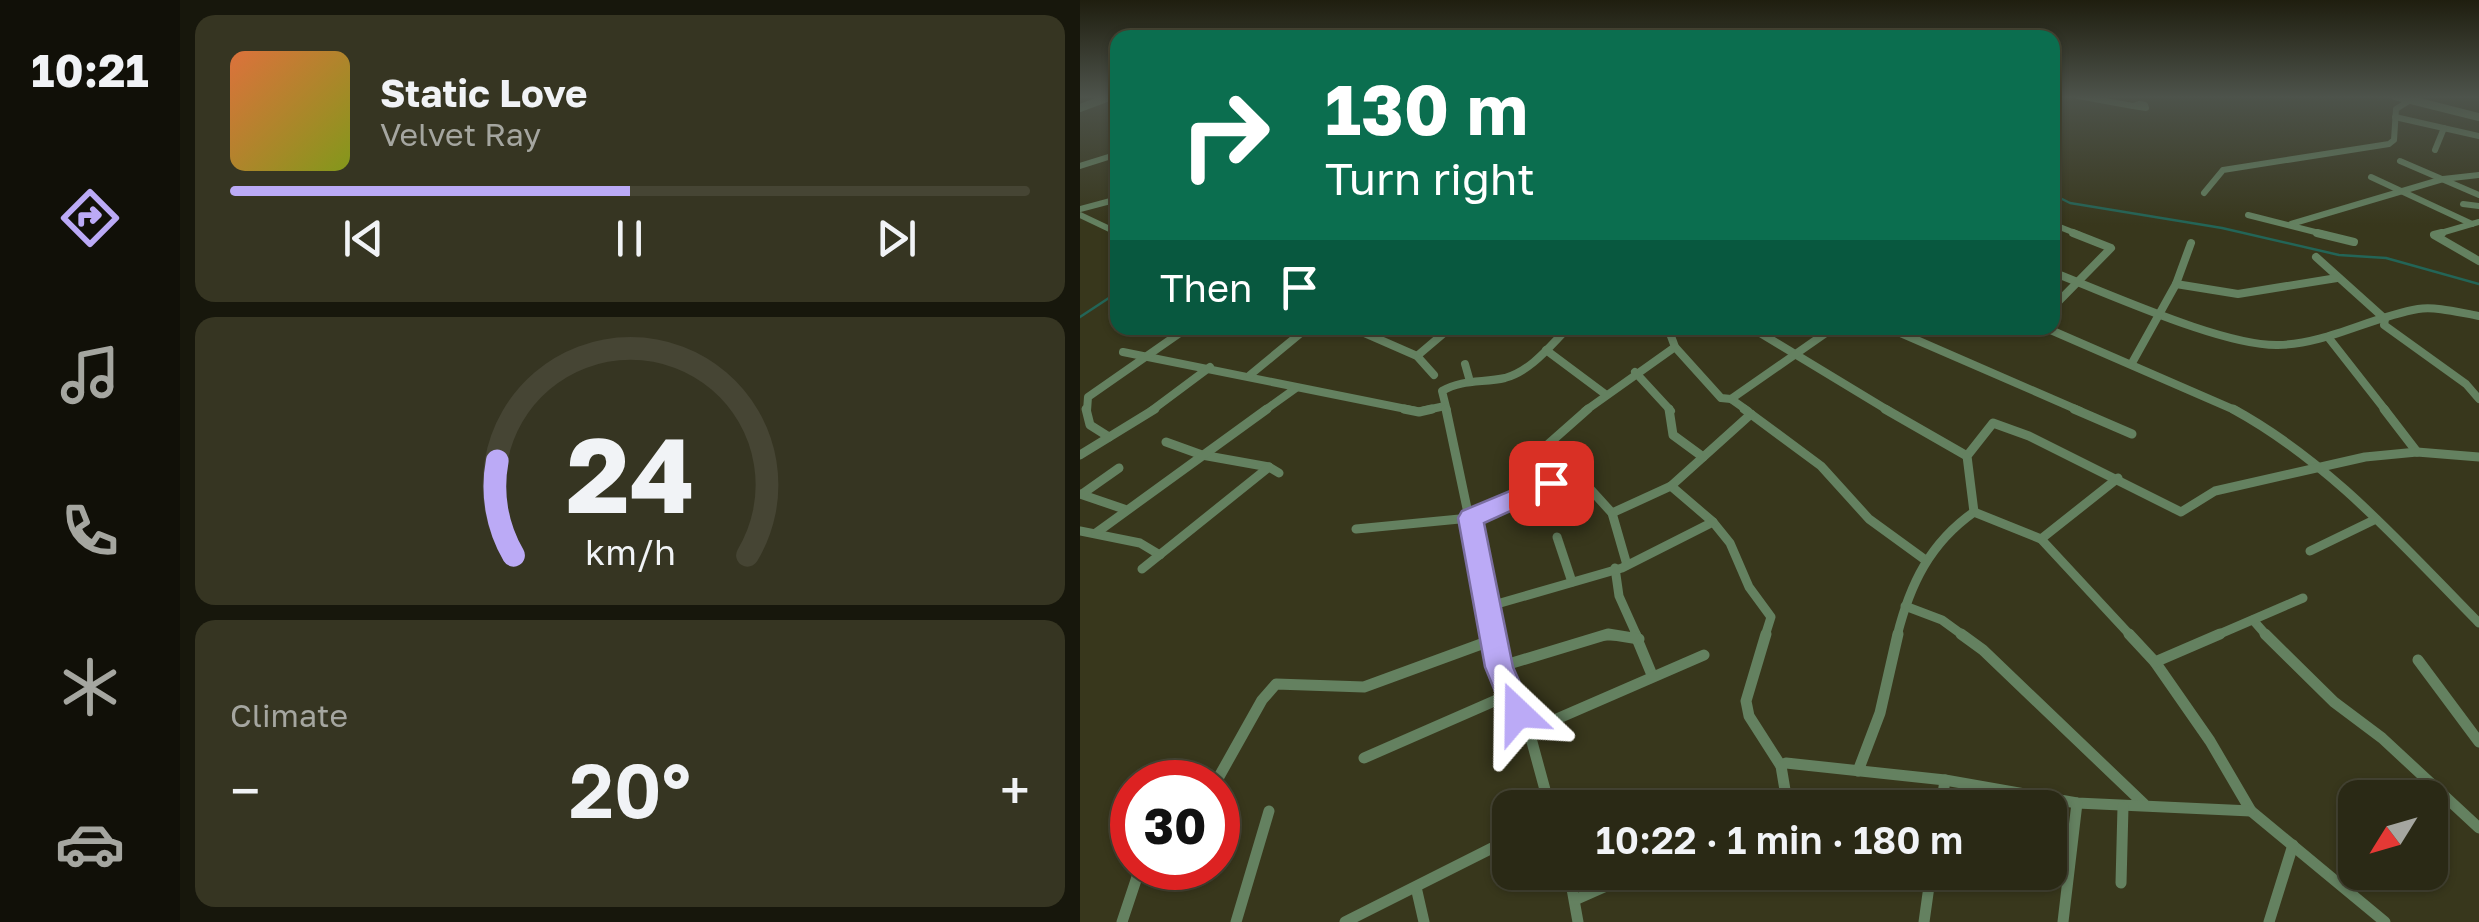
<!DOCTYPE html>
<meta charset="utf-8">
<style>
body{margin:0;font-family:"Golos Text",sans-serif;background:#363522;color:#f1f3f6;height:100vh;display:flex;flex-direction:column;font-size:38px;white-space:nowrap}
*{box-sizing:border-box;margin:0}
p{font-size:32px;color:#a5a6a0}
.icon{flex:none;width:55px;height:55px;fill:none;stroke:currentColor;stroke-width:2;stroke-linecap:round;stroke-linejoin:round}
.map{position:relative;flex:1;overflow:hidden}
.details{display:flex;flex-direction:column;gap:15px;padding:15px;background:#17170c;width:900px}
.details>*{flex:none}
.top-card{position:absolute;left:30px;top:30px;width:950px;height:305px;border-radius:20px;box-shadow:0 2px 8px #0004,0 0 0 2px #464534;background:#0b6e4f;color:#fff;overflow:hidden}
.needle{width:65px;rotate:233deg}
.tools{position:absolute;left:1258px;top:780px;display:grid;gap:20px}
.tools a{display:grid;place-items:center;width:110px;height:110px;border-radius:20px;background:#2a2915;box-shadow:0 2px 8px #0004,0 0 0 2px #464534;font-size:50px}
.speed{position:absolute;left:30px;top:760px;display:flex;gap:20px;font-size:50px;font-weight:700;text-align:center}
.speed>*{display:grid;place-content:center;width:130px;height:130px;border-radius:50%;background:#2a2915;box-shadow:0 2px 8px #0004,0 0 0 2px #464534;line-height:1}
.speed .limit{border:15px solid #d22;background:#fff;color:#111}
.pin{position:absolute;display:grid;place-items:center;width:85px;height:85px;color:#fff;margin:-42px;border-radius:20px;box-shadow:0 5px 15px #0006}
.me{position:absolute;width:110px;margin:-55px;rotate:337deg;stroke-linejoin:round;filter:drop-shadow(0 0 8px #0008)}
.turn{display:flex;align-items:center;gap:35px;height:210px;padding:0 50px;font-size:45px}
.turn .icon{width:130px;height:130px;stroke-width:2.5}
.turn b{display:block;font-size:70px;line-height:85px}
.then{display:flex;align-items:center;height:95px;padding:0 50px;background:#0003;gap:20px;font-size:38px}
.big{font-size:75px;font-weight:600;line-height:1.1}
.details .widget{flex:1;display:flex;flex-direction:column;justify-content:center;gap:15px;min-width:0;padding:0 35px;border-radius:20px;background:#363522}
.details .dial{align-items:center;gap:0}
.dial svg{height:260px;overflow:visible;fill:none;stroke:#464534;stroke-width:7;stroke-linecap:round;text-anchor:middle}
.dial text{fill:#f1f3f6;stroke:none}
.song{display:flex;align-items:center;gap:30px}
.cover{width:120px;height:120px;border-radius:15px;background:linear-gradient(135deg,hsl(20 70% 55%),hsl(70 70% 35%))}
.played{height:10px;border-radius:5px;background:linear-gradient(90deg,#bbaaf6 50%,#464534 50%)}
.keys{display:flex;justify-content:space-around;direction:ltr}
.heat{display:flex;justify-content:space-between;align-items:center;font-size:55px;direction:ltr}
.trip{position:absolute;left:412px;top:790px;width:575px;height:100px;border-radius:20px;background:#2a2915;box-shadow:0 2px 8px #0004,0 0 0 2px #464534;font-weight:600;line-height:100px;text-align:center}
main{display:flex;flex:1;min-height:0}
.dock{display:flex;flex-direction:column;width:180px;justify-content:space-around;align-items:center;background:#111008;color:#a5a6a0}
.dock .icon{width:70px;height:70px}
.dock .active{color:#bbaaf6}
.dock b{font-size:45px;color:#f1f3f6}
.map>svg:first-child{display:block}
</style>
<main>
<nav class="dock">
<b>10:21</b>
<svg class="icon active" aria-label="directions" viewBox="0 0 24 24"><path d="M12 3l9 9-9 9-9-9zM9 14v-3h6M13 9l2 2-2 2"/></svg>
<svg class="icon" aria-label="music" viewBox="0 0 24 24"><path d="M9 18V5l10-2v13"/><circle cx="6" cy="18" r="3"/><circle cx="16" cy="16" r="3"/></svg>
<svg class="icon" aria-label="phone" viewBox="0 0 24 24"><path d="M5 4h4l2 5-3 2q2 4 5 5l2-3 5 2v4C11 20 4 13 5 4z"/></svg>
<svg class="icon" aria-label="climate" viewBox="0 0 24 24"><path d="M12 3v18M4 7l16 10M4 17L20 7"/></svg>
<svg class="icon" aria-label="car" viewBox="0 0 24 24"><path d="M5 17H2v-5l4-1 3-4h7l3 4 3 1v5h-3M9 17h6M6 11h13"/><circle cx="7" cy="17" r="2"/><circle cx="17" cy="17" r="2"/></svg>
</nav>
<section class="details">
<div class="widget">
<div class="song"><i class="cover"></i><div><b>Static Love</b><p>Velvet Ray</p></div></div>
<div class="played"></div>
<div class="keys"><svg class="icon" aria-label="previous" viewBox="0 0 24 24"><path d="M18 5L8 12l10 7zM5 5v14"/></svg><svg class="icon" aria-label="pause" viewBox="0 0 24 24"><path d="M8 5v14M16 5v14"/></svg><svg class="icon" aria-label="next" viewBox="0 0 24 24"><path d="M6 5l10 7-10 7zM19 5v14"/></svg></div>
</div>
<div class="widget dial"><svg viewBox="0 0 100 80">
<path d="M14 69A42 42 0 1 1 86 69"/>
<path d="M14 69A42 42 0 0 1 9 40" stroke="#bbaaf6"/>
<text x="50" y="56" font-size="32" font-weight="700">24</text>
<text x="50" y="72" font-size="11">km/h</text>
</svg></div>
<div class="widget"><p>Climate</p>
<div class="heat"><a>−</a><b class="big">20°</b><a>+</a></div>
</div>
</section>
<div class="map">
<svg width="1399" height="922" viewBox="0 0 1399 922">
<rect width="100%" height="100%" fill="#38371c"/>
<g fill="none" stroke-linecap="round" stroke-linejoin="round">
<g stroke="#236557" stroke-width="2.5">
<path d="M972,194l18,9 152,25 117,27 47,3 93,26"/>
<path d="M0,317l38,-25"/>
</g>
<g stroke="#648160" stroke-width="6">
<path d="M998,96l55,10"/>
<path d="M1059,104l6,1 1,3 -13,-2z"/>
<path d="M1315,117l84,19"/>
<path d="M1355,150l9,-22"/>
<path d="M1320,161l79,34"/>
<path d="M0,166l38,-12"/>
<path d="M1291,177l101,47"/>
<path d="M1124,193l19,-23 166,-26 5,-4 2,-31 16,-10"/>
<path d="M1383,204l16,2"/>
<path d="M0,209l38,-10"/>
<path d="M0,215l38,18"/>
<path d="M1168,215l79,20"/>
<path d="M972,224l28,11"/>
<path d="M1211,224l152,-45 36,-4"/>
<path d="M1354,235l45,-13"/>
</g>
<g stroke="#648160" stroke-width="8">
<path d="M1237,233l37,9"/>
<path d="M1362,233l-8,2 45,26"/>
<path d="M1236,257l69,62 -1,6 82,59 13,15"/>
<path d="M972,272c56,21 170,74 226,73 49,-1 93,-28 140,-36 18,-3 43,4 61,7"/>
<path d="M1096,284l62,10 99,-16"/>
<path d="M972,308l59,-60 -38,-15"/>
<path d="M273,328l64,28 17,19"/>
<path d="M588,328l7,19 46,51 10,1 17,12"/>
<path d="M672,328l137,83"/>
<path d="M809,328l191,83"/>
<path d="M966,328l191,83"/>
<path d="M1248,337l58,74"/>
<path d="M466,350l59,44"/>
<path d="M43,352l293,59"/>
<path d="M337,356l33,-28"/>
<path d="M1052,363l44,-79 15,-41"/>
<path d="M385,364l4,14"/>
<path d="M555,372l36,39"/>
<path d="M170,375l57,-47"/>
<path d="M651,399l102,-71"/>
<path d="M7,411l1,-14 99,-69"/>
<path d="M71,411l59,-44"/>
<path d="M184,411l32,-23"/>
<path d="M342,411l23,-5"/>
<path d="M367,411l-5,-20c20,-12 41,-8 63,-13 26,-7 45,-32 63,-50"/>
<path d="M505,411l90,-64"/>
</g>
<g stroke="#648160" stroke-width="9">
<path d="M6,409l4,16 19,12"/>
<path d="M324,409l15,3 13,-3"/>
<path d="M366,409l48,227"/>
<path d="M589,409l4,26 30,22"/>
<path d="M664,409l77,57 48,53 55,40"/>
<path d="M805,409l82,47"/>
<path d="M994,409l58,25"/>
<path d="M1153,409c97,53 169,136 246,214"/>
<path d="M1304,409l33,43"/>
<path d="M86,442l36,13 67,12 10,6"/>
<path d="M465,447l43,-38"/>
<path d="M0,455l75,-46"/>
<path d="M502,480l30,33 15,52"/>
<path d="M591,486l42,36 17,21 19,44 22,30 -6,19"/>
<path d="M0,494l44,15"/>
<path d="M2,494l37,-26"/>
<path d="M894,512l-7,-56 26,-33 36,13 152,76 34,-21 150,-34 52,-5 62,5"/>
<path d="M532,513l59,-27 80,-72"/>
<path d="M276,529l114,-11 81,-35"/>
<path d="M0,531l60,12 20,12"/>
<path d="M16,533l171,-124"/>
<path d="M477,537l15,45"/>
<path d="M961,539l77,-61"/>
<path d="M1230,551l64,-31"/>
<path d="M535,568l4,28 18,40"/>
<path d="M62,569l127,-102"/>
<path d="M410,606l132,-38 91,-46"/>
<path d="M825,606l37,14 22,16"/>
<path d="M1173,620l14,16"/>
<path d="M521,636h21"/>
<path d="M817,636c13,-52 33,-93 77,-124l67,27 90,97"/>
<path d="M1135,636l88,-38"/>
</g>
<g stroke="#648160" stroke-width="11">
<path d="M414,634l5,33 9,28 21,36 21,77"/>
<path d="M555,634l17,41"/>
<path d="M686,634l-20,67 3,15 32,50 7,42"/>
<path d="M881,634l22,16 161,154"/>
<path d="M1049,634l26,28 55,79 41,70 134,111"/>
<path d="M1185,634l69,68 48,36 97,90"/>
<path d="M1338,660l61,82"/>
<path d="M1075,662l65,-28"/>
<path d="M419,667l109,-33 31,5"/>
<path d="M449,731l175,-76"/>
<path d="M284,758l144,-63"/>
<path d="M701,766l5,-3 159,17 132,23 174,8"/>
<path d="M778,771l22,-58 18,-79"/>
<path d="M136,782l46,-82 14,-16 88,3 131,-48"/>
<path d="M575,803l1,5"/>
<path d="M861,808l4,-28"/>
<path d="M489,872l9,50"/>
<path d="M1041,883l2,-76"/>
<path d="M336,887l8,35"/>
<path d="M497,899l61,-27"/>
<path d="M42,922l18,-54"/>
<path d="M156,922l33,-111"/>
<path d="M265,922l165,-83"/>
<path d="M844,922l7,-50"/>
<path d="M983,922l14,-119"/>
<path d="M1189,922l24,-77"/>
</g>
<g stroke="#648160" stroke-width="8">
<path d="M1315,96l84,21"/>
<path d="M0,108l32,-12"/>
</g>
</g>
<linearGradient id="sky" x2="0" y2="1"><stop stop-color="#1f1e0f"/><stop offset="0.43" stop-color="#4d534b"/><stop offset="1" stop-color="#4d534b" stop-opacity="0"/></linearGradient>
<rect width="1399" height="225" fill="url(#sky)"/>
<path fill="#bbaaf6" stroke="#7a6ea0" stroke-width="2.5" d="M471,474l8,2 4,7 -4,6 -75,34 29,144 20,46 -4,10 -11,4 -10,-4 -23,-56 -27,-149 4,-7z"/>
</svg>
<div class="tools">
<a><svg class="needle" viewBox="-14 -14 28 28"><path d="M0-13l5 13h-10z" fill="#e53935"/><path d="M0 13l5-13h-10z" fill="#a5a6a0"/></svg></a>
</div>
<div class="speed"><div class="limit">30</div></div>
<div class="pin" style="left:471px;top:483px;background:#d93025"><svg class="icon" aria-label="arrive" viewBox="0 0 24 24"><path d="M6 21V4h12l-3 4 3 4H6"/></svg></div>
<svg class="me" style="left:438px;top:713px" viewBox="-20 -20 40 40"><path d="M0-17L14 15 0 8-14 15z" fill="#bbaaf6" stroke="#fff" stroke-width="4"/></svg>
<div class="trip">10:22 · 1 min · 180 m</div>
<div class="top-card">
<div class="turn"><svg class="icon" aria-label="right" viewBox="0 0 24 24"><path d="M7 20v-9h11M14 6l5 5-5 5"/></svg><div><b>130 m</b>Turn right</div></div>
<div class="then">Then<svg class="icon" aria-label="arrive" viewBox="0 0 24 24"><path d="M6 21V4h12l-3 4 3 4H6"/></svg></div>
</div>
</div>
</main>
